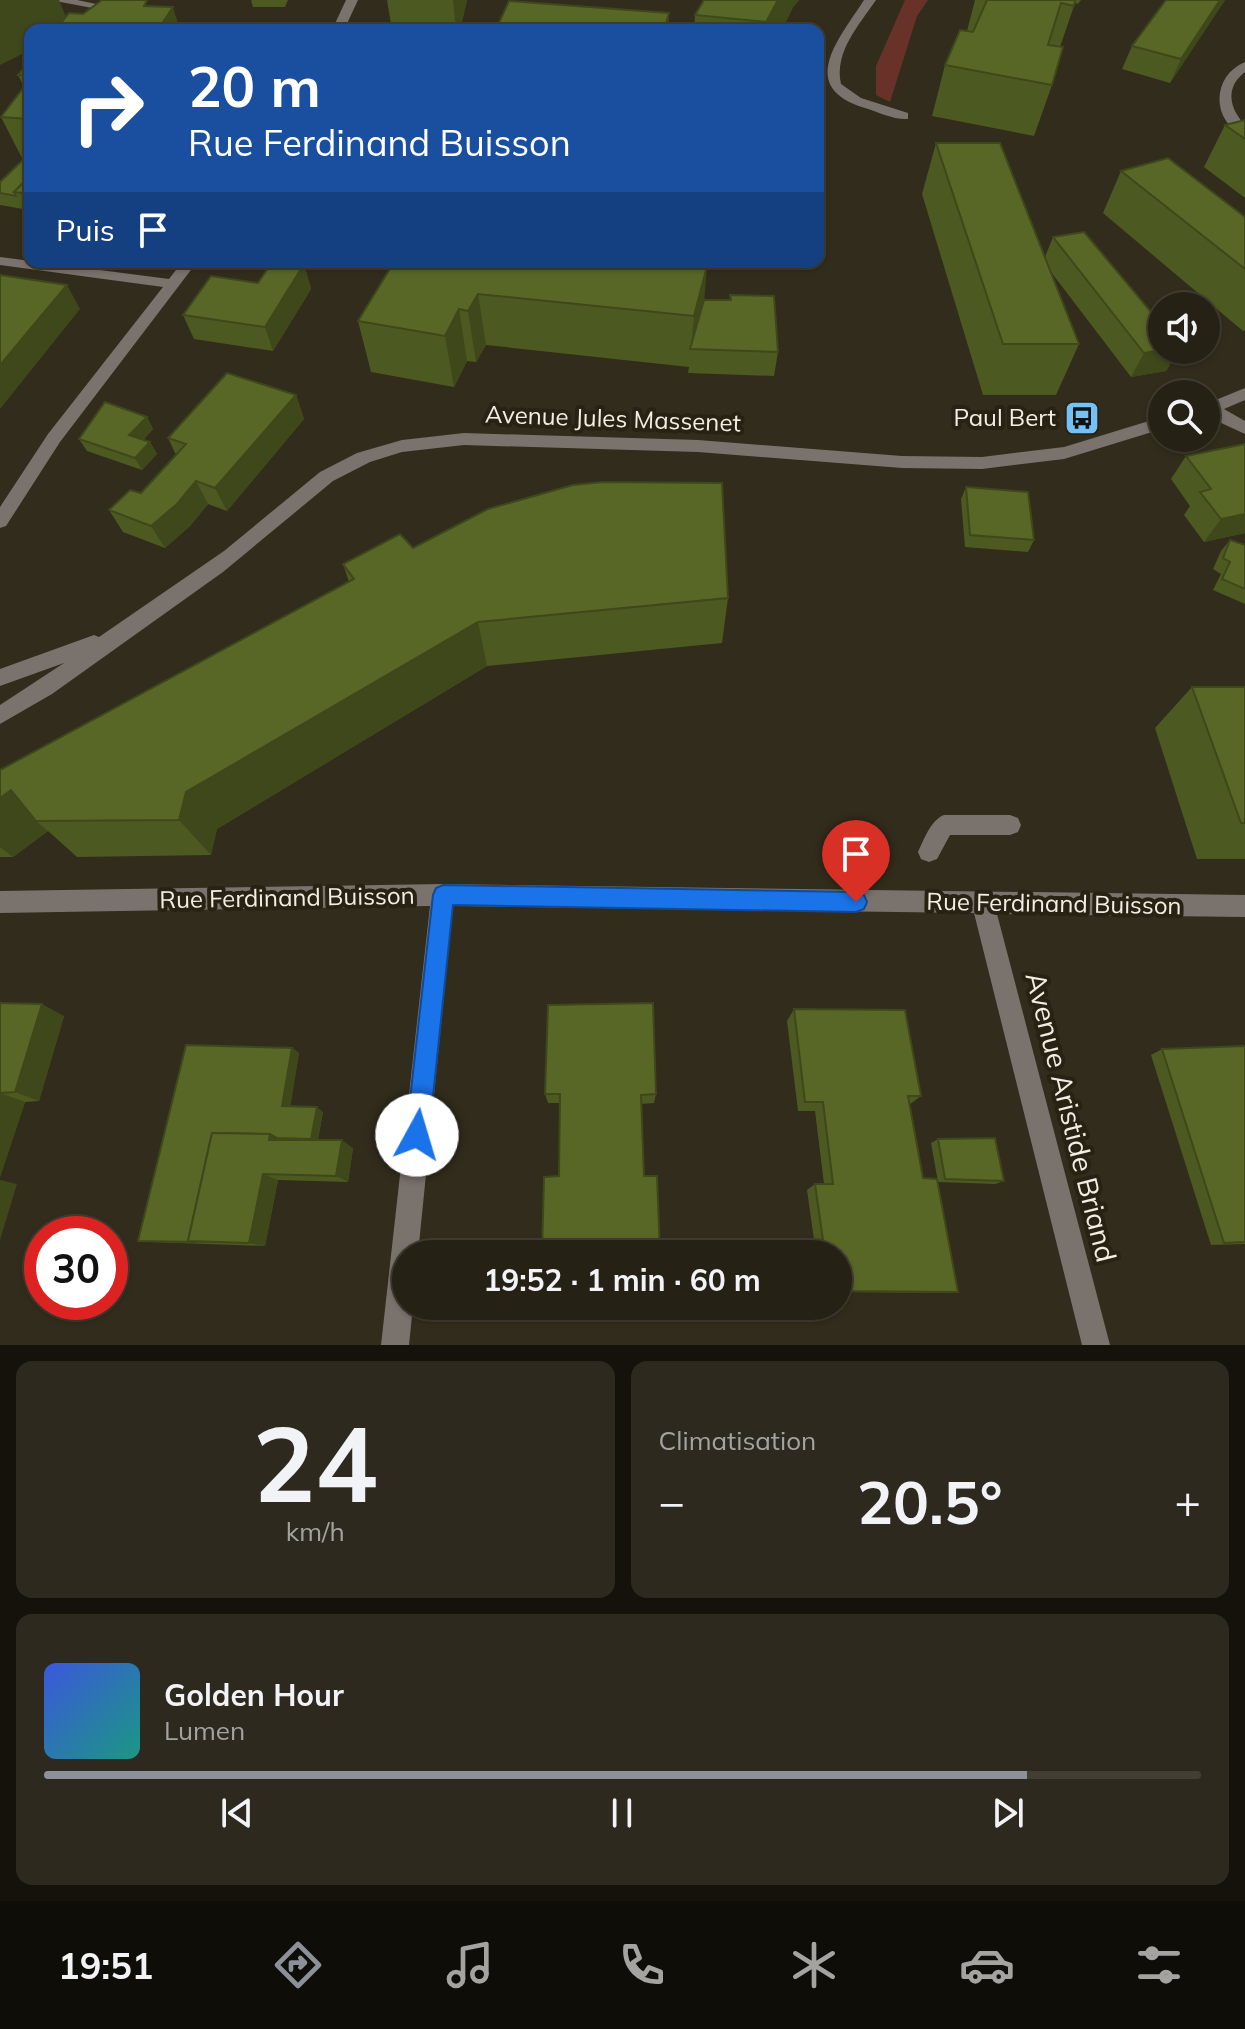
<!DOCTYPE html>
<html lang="fr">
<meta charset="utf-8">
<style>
body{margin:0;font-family:Mulish,sans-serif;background:#2e291e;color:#f1f3f6;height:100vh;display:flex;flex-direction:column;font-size:30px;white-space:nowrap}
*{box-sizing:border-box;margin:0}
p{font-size:26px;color:#a4a3a0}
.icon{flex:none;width:44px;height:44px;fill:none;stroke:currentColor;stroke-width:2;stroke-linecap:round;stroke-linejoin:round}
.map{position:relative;height:1345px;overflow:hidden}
.drawer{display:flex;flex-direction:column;gap:16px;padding:16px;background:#15120c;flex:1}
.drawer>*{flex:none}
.top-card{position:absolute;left:24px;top:24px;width:800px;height:244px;border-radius:16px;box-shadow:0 2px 6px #0004,0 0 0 2px #423e34;background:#1a4fa0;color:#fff;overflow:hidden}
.controls{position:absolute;left:1148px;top:292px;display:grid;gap:16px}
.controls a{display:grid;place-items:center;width:72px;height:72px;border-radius:50%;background:#262115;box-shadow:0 2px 6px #0004,0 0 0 2px #423e34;font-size:40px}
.speed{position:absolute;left:24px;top:1216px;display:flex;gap:16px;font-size:40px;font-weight:700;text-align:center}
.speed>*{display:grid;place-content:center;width:104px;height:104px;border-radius:50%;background:#262115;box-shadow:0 2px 6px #0004,0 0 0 2px #423e34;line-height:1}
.speed .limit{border:12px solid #d22;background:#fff;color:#111}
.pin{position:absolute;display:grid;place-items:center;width:68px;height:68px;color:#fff;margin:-82px -34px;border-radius:50% 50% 50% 0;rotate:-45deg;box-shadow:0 0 8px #0007}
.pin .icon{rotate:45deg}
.me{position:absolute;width:88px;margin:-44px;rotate:6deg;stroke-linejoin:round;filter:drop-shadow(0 0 6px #0008)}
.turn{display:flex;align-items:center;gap:28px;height:168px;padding:0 32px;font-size:36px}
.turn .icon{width:104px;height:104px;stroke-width:2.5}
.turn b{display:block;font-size:56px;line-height:68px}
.then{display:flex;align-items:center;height:76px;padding:0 32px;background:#0003;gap:16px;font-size:30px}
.big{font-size:60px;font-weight:700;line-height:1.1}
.drawer .card{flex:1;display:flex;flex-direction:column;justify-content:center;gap:12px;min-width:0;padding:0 28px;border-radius:16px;background:#2e291e}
.drawer .dial{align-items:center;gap:0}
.dial b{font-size:104px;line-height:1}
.song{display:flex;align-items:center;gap:24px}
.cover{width:96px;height:96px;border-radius:12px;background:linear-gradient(135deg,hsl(230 70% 55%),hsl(170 70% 35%))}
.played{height:8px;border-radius:4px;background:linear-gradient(90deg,#8c9099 85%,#423e34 85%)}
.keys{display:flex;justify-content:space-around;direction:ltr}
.heat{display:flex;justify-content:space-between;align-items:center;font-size:44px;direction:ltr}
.drawer .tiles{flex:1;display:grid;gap:16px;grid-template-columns:1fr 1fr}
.card:last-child{grid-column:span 2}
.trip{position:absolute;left:392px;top:1240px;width:460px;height:80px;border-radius:40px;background:#262115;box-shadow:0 2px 6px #0004,0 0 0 2px #423e34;font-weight:700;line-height:80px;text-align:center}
.tabs{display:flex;height:128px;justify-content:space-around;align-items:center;background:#0f0d08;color:#a4a3a0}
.tabs .icon{width:56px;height:56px}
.tabs .on{color:#8c9099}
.tabs b{font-size:36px;color:#f1f3f6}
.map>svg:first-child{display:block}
</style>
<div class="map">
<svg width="1245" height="1345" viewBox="0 0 1245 1345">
<rect width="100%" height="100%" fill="#322c1c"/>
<path fill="#683229" d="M905,0h23l-11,16 -27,86 -14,-7v-29z"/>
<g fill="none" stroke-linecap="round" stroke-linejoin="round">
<g fill="#7a726d" fill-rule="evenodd">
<path d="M50,0h27l48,10 -6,3z"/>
<path d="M346,0h12l-14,30h-12z"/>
<path d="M864,0h12c-17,25 -42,52 -35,84l20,14 47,15v6c-14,1 -30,-7 -43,-11 -69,-21 -26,-69 -1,-108z"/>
<path d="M1245,62v10c-20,15 -16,36 0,53v11c-34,-14 -34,-60 0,-74z"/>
<path d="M0,257l169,22 13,-17h15l-137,180 -54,84 -6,2v-21l48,-73 115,-147 -163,-22z"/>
<path d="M1245,388v12l-21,9 21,12v13l-39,-18v-12z"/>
<path d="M1162,417v12l-98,30 -82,10 -80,-1 -204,-16 -234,-7 -62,7 -32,10 -37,19 -110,91 -171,122 -52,30v-19l64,-42 -64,23v-17l94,-34 5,2 125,-86 96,-79 37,-19 45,-13 62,-7 234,7 204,16 80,1 82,-10z"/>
<path d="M944,815h66l8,3 3,7 -3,7 -8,3h-60l-13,24 -8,3 -8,-3 -3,-7c6,-13 13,-32 26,-37z"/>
<path d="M443,884l802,11v22l-248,-3 113,431h-28l-108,-432 -521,-7 -35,348h-12v52h7l-4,39h-28l49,-439 -430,7v-22z"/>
</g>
</g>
<g fill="#4c5921">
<path d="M251,0h37l-3,7h-32z"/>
<path d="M387,0h80l-7,30h-68z"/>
<path d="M704,0h95l-6,7 -11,23h-88l1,-15z"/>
<path d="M975,0h106l-3,4 -3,-1 -15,44 -8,38 -18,51 -102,-20 13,-51 22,-34z"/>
<path d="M1225,0l-55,83 -48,-14 10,-23z"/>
<path d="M669,13l-1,17h-170l-1,-3z"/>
<path d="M30,61v58l-6,-32 -6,-12z"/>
<path d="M1,117l29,2v98h-3l-4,-8 -23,-4v-23l23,-22z"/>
<path d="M1245,120v78l-41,-31 21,-42z"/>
<path d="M936,143l109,114 8,-20 109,113h16l-12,21 -35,6 -80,-105 28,72 -23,51h-73l-61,-201z"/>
<path d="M1121,171l124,46v113l-2,1 -140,-118z"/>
<path d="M394,262l311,38h25v-5l48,57 -4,24 -86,-3 1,-6 -203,-22 -10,17 -9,-1 -13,26 -83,-15 -13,-51z"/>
<path d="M304,264l7,25 -38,62 -79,-12 -11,-24z"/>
<path d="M296,395l8,24 -77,92 -19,-7 -18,22 -25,22 -42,-16 -14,-22 32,-17 35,-38 -8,-17z"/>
<path d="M147,417l6,12 -10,11 7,2 7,12 -15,16 -55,-19 -8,-12z"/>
<path d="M1186,456l59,77 -41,9 -20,-27 6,-9 -19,-27z"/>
<path d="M966,487l68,53 -6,12 -63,-5 -4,-48z"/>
<path d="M1230,540l14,5 1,-2v61l-32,-14 8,-16 -8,-5 8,-18z"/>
<path d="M413,548l315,50 -6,45 -235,23 -270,163 -6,26 -134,2 -29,-26 -35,26h-13v-87l349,-188 -6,-18z"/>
<path d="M1192,687h53v172h-48l-42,-131z"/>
<path d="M0,1003l64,13 -25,85 -14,1 -25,75z"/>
<path d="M794,1009l127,87 -12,9 14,73 35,114 -14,1 -106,-1v-38h-22l-9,-64 8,-6h9l-9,-73h-17l-11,-90z"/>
<path d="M1245,1046v198l-34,1 -60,-190 11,-6z"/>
<path d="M292,1048l7,5 -9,53 33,6 -5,28 35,8 -5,34 -70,-2 -13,66 -116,-4 -11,-1z"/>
<path d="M545,1094h111l-2,9 -13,1 3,72h-85l1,-73h-12z"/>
<path d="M938,1139l66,42 -9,3 -57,-2 -7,-39z"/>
</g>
<g fill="#3e481b">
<path d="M0,0h59l12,29 -2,1h-39v20l-30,15z"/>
<path d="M453,0h14l-7,30h-4z"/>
<path d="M778,0h21l-6,7 -11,23h-17l1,-8z"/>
<path d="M1220,0h5l-55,83 11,-24z"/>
<path d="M173,7l7,23h-18l-1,-5z"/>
<path d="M669,13l-1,17h-4z"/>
<path d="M304,264l7,25 -38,62 -8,-24z"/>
<path d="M707,266l-4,51 -12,32 3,-33z"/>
<path d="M67,285l13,24 -80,100v-44z"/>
<path d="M478,294l8,51 -10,17 -8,-51z"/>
<path d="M459,309l8,52 -13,26 -9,-51z"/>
<path d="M1162,350h16l-12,21 -35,6 13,-24z"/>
<path d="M296,395l8,24 -77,92 -12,-23z"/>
<path d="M147,417l6,12 -18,18 -6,-12z"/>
<path d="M150,442l7,12 -15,16 -7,-12z"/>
<path d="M196,481l12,23 -18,22 -25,22 -14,-22z"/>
<path d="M1245,514v19l-41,9 17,-23z"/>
<path d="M478,622l9,44 -270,163 -6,26 -32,-35 7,-28z"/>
<path d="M11,790l25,31 12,10 -35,26 -13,-10v-49z"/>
<path d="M42,1004l22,12 -25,85 -24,-9z"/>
<path d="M292,1048l7,5 -9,57 -8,-4z"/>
<path d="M0,1093l25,9 -25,75z"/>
<path d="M317,1107l6,5 -6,31 -6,-4z"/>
<path d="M270,1134l14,8 -15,-2z"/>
<path d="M342,1140l11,8 -5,34 -12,-6z"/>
<path d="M263,1174l15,6 -13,66 -16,-3z"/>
<path d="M0,1180l17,4 -17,56z"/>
</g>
<g fill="#586726" stroke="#3e481b" stroke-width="2">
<path d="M102,0h45l-3,6 29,1 -12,18h8l-4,5h-110l14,-17 14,1z"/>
<path d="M704,0h74l-12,22 -71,-7z"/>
<path d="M987,0h88l-1,6 -13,-3 -13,42 15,2 -11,38 -107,-20 15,-35 13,2z"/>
<path d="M1166,0h54l-39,59 -49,-13z"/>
<path d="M509,1l160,12 -5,17h-123l-44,-3z"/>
<path d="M30,61v15l-12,-1z"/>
<path d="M30,79v40l-29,-2z"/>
<path d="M1245,120v19l-20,-14z"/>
<path d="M936,143h64l79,201h-76z"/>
<path d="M27,156l3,1v19l-16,16 2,4 -16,-3v-11z"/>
<path d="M1168,158l77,59v52l-124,-98z"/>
<path d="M30,176v18l-16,-2z"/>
<path d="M1084,232l78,93v25l-18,3 -91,-116z"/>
<path d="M272,262h17l15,2 -39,63 -82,-12 28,-39 47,7z"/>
<path d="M394,262h278l35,4 -13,50 -216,-22 -10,17 -9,-2 -14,27 -87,-15z"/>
<path d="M0,275l67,10 -67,80z"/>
<path d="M730,295l44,1 4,56 -88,-3 14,-49h27z"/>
<path d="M227,373l69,22 -81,93 -19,-7 -19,23 -26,22 -42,-16 21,-20 11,3 45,-49 -18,-6z"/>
<path d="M105,402l42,15 -18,18 21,7 -15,16 -56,-19z"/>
<path d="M1245,444v70l-24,5 -21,-27 11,-3 -25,-33z"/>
<path d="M603,482l119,1 6,115 -250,24 -292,170 -7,28 -143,1 -25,-31 -11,8v-28l354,-191 -11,-15 57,-30 13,14 75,-39 85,-24z"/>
<path d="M966,487l62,5 6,48 -64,-5z"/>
<path d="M1230,540l15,5v44l-23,-10 8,-17 -7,-4z"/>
<path d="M1192,687h53v136h-4z"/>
<path d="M0,1003l42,1 -27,88 -15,1z"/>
<path d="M653,1003l3,91 -15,1 3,81h13l3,78h-118l2,-77 15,-1 1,-82h-15l3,-89z"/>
<path d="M794,1009l111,1 16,86h-13l15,82 14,1 21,113 -120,-1v-37h-13l-10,-70h18l-10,-82h-18z"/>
<path d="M186,1045l106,3 -10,58 35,1 -6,32 -34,-1 -7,-4 -58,-1 -24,108 9,1 -59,-1z"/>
<path d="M1245,1046v196l-21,1 -62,-194z"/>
<path d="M212,1133l58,1 -1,6h73l-6,36 -73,-2 -14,69 -61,-2z"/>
<path d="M995,1138l9,43 -59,-2 -7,-40z"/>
</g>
<path fill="#1a73e8" stroke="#114b97" stroke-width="2" d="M443,885l413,7 8,3 3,7 -3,7 -8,3 -403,-7 -24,230 -3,8 -9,4 -8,-4 -3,-8 27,-240 3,-7z"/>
<defs>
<g id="bus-square" transform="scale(1.8)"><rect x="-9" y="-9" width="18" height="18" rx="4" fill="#73c1f5" stroke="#282213"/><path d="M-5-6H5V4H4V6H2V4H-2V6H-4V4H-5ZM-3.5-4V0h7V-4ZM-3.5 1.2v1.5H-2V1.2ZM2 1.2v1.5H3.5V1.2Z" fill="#111"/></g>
</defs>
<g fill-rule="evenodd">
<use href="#bus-square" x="1082" y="418"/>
</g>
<g text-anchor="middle" stroke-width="8" stroke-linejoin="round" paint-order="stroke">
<g font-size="24" fill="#f2eee4" stroke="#282213" text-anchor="end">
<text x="1056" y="426">Paul Bert</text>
</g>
<g font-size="24" fill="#f2eee4" stroke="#282213">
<text transform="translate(613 419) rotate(2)" y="8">Avenue Jules Massenet</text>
<text transform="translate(287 898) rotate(-1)" y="8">Rue Ferdinand Buisson</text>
<text transform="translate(1054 904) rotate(1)" y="8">Rue Ferdinand Buisson</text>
</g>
<g font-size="28" fill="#f2eee4" stroke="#282213">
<text transform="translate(1071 1117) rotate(76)" y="10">Avenue Aristide Briand</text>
</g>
</g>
</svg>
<div class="controls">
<a><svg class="icon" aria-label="sound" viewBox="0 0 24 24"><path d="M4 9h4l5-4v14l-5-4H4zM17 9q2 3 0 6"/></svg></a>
<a><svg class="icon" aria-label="search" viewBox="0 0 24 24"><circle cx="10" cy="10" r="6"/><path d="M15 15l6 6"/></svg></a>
</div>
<div class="speed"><div class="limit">30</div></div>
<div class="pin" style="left:856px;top:902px;background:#d93025"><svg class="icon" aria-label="arrive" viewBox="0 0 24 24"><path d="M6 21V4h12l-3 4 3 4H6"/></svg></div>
<svg class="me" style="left:417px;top:1135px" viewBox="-20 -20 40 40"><circle r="19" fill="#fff"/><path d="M0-13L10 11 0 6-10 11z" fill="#1a73e8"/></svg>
<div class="trip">19:52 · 1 min · 60 m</div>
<div class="top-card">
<div class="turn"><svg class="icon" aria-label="right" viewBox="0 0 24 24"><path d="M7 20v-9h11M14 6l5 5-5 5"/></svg><div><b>20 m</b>Rue Ferdinand Buisson</div></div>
<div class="then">Puis<svg class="icon" aria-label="arrive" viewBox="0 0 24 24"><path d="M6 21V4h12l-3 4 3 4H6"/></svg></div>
</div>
</div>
<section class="drawer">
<div class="tiles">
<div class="card dial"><b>24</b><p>km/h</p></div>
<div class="card"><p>Climatisation</p>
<div class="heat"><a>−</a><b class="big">20.5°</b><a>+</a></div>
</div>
<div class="card">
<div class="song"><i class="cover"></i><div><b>Golden Hour</b><p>Lumen</p></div></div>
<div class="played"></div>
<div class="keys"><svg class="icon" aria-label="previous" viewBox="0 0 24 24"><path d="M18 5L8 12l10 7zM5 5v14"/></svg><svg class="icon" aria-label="pause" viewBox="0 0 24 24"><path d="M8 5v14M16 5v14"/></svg><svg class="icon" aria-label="next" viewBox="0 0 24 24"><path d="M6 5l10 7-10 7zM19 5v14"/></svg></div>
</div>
</div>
</section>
<nav class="tabs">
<b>19:51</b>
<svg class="icon on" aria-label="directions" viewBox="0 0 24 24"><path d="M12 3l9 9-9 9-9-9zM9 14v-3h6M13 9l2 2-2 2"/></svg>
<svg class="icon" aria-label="music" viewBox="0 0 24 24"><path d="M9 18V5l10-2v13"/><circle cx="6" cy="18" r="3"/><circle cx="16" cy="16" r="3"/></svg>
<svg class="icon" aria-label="phone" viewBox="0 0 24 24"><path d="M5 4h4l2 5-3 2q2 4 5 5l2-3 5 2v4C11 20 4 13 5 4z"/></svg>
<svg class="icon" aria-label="climate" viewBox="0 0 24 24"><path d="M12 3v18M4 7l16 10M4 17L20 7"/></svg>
<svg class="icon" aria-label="car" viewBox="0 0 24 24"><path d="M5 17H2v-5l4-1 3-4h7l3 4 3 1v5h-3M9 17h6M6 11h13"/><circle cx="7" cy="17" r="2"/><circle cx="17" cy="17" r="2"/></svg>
<svg class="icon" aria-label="filters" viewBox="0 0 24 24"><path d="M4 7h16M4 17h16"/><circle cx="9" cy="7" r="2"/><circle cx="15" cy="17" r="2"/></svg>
</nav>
